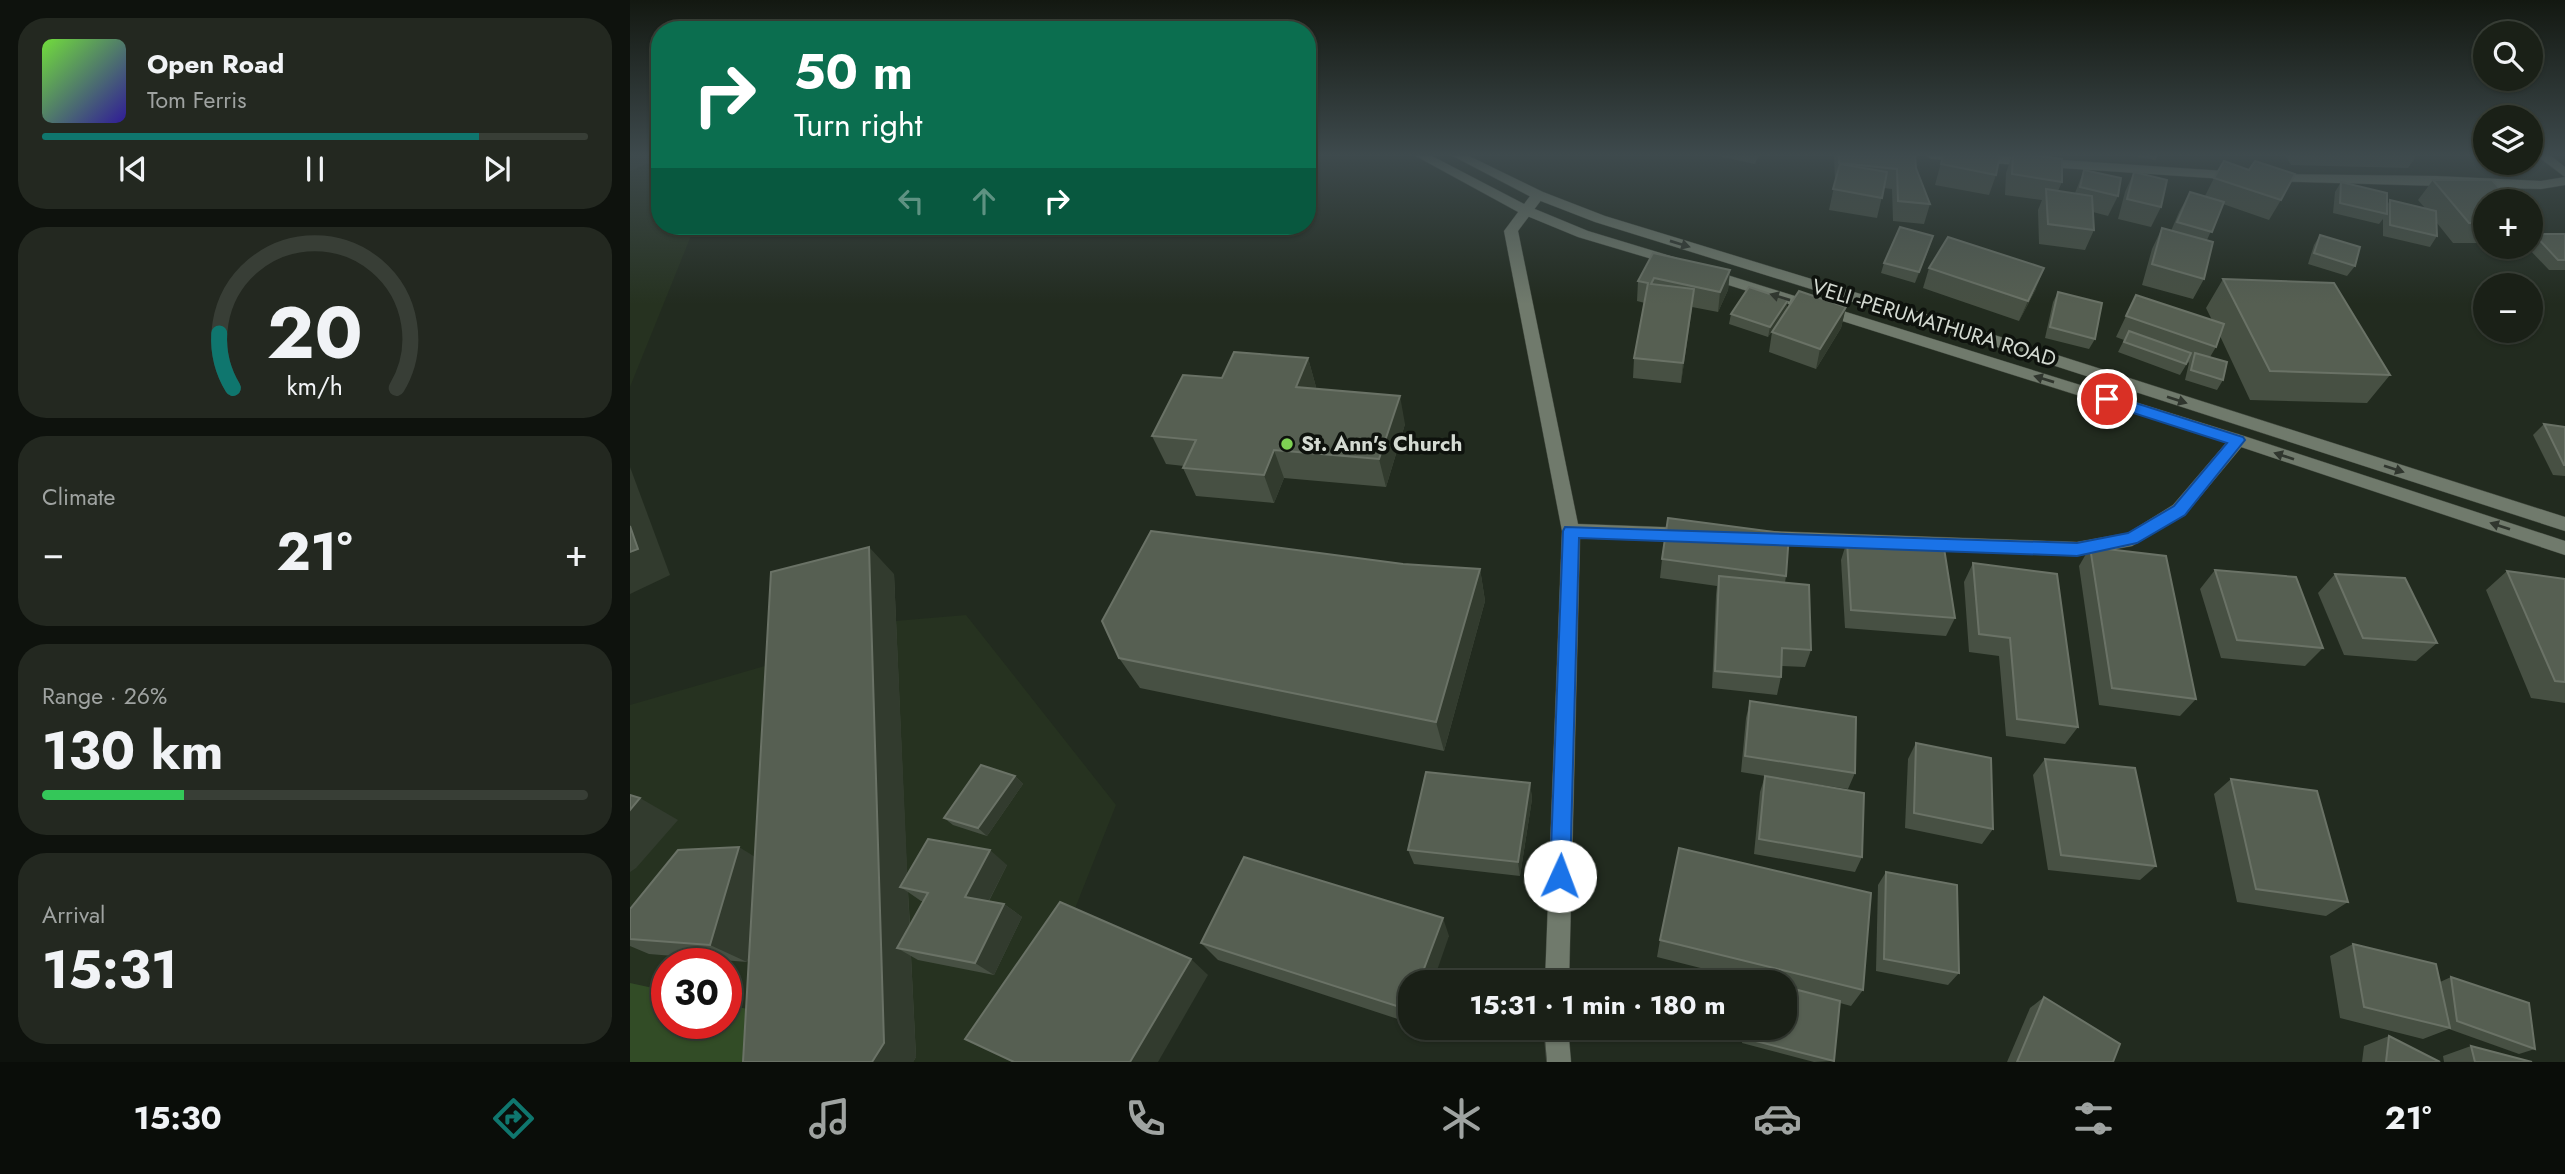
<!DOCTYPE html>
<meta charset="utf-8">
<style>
body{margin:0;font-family:Jost,sans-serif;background:#232820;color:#f1f3f6;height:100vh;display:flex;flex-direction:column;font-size:26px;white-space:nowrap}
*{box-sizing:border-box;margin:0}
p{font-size:23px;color:#9fa3a1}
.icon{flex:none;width:38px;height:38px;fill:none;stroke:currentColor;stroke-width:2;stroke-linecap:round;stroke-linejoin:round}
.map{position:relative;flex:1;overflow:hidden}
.panel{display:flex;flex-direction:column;gap:18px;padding:18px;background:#0e120d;width:630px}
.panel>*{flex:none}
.banner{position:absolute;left:21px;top:21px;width:665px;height:214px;border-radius:28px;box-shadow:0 2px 5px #0004,0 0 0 2px #383e36;background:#0b6e4f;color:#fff;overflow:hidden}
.controls{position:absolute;left:1843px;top:21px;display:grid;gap:14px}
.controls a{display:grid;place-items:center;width:70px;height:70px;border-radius:50%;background:#1a2017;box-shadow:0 2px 5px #0004,0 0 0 2px #383e36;font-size:35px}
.speed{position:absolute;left:21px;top:948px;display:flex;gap:14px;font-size:35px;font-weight:700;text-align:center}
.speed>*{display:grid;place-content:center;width:91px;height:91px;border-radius:50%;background:#1a2017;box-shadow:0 2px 5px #0004,0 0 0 2px #383e36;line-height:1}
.speed .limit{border:10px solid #d22;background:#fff;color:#111}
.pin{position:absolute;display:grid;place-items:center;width:60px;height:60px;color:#fff;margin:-30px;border:4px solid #fff;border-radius:50%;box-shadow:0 2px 7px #0007}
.me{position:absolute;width:77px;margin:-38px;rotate:2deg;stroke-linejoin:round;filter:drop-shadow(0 0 5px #0008)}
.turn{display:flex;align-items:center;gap:24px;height:147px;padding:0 28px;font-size:32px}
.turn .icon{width:91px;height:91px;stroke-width:2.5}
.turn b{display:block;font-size:49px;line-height:60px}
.lanes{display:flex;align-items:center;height:66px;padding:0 28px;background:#0003;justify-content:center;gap:35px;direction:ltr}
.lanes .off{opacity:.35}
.big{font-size:52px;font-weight:700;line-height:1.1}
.panel .card{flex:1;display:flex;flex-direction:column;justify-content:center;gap:10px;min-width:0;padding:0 24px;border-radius:28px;background:#232820}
.panel .dial{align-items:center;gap:0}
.dial svg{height:182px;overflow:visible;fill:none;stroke:#383e36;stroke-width:7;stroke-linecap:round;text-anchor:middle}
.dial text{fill:#f1f3f6;stroke:none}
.song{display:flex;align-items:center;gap:21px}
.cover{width:84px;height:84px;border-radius:10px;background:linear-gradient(135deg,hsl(100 70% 55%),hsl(250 70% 35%))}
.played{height:7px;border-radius:4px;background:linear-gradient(90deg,#0f766e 80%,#383e36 80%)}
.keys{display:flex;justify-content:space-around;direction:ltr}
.heat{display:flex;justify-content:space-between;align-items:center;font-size:38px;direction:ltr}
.charge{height:10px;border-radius:5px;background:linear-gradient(90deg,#34c759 26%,#383e36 0)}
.trip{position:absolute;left:768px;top:970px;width:399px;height:70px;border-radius:28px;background:#1a2017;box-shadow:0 2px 5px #0004,0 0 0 2px #383e36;font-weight:700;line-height:70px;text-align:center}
.dock{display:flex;height:112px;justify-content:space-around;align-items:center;background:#0a0d09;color:#9fa3a1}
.dock .icon{width:49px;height:49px}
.dock .on{color:#0f766e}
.dock b{font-size:32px;color:#f1f3f6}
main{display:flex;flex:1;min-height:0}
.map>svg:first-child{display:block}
</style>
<main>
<section class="panel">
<div class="card">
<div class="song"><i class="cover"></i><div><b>Open Road</b><p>Tom Ferris</p></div></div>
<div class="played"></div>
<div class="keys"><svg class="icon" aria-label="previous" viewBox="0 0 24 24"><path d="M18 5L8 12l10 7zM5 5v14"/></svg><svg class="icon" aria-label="pause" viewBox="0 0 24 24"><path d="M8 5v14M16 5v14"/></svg><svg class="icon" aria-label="next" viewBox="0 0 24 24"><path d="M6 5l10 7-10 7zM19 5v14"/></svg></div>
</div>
<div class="card dial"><svg viewBox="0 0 100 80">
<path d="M14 69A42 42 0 1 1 86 69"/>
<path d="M14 69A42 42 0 0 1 8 45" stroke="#0f766e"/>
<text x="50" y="56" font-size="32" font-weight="700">20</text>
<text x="50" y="72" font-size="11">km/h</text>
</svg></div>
<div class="card"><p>Climate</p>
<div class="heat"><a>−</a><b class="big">21°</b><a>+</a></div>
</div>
<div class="card"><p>Range · 26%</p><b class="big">130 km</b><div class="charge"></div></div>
<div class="card"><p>Arrival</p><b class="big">15:31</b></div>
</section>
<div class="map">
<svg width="1935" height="1062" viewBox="0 0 1935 1062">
<rect width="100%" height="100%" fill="#222b1f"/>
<g fill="#263220" fill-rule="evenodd">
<path d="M0,155h30v71h35l-65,161z"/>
<path d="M336,615l150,190 -63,159 -12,98h-411v-357l145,-42 37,-35zM37,964h59v60h-59z"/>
</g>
<path fill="#324c26" d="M0,983l37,8v33h59v-20l47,11 1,47h-144z"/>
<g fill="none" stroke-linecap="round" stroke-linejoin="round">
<g stroke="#40473d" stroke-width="1">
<g id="minor">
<path d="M1295,155h62l252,17 6,4 -6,4 -308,-21z"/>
<path d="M1906,155h14l15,12v10z"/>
<path d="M1640,174l166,2 105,5 24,-4v8l-24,4 -276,-8v-6z"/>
<path d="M908,191l7,4 -27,36 60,293 110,4 6,2 3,5 -3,5 -6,2 -108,-4 -11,444h-24l17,-451 -58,-300 29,-39z"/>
<path d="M1608,434l8,6 -2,4 -59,71 -53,31 -55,10 -312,-11 -6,-2 -3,-5 3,-5 6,-2 312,11 51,-9 45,-28 59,-69z"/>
<path d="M914,1027h24l3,35h-24z"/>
</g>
</g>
<g stroke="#40473d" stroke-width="1">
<g id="secondary">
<path d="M784,155h16l100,52 58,24 89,27 2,3 -7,4 -94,-28 -58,-24z"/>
<path d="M821,155h16l76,37 62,24 380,116 580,185v14l-590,-191 -380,-118 -62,-24z"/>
<path d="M1078,269l536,167 321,105v14l-333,-111 -529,-167v-6z"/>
</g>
</g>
<use href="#minor" fill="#707a6c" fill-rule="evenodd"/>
<use href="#secondary" fill="#707a6c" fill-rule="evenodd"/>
</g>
<g fill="#475043" fill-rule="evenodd">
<path d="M0,155h30v9l-4,-4z"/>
<path d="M1083,155h46l-4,9z"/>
<path d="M1204,155h81l1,13 14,36 -6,20 -31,-3 -1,-32 -8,-1 -7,30 -48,-8 6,-28z"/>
<path d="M1313,155l53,20 -7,20 -54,-10z"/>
<path d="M1382,155h19l31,27 -4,9 17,2 9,-23 34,26 -10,20 -15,-4 1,18 -9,20 -46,-6 -1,-34 4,-10 -37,-5 1,-22z"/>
<path d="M1497,155h31l-2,5z"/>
<path d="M1655,155h132l-9,13 -117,-3z"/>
<path d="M1504,172l27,35 -10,20 -33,-8 7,-27z"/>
<path d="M1584,178l67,22 -12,20 -46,-16 -16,36 -3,39 -11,20 -51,-14 10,-36 10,-21 9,3 8,-19 11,-20 15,4z"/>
<path d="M1803,180l52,21v42h-32l-16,-20v13l-7,11 -47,-11v-17l-4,5 -46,-11 2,-21 6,-10 46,23 3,-5 35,8 -7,-8z"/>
<path d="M1904,234h31v36h-16l-22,-23h3v-8z"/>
<path d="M1690,235l35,31 -8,10 -39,-12 6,-19z"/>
<path d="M1300,246l-15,37 -34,-10 3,-10z"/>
<path d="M1023,253l77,17 -2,20 -10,22 -26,-5 -11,76 -48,-5 1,-20 11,-55 -8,-2 1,-20z"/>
<path d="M1299,268l107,21 -17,32 -96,-33z"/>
<path d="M1593,279l167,96 -23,28 -117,-3 -30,-64 -4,11 -6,10 13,23 -6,10 -32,-10 4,-17 -1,-1 -8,13 -62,-23 6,-12 -8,-3 20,-42 76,25 -6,-12z"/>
<path d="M1428,292l37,47 -6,10 -44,-11 8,-36z"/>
<path d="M1158,300l-2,10 -18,27 -39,-13 2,-10z"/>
<path d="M1216,307l-5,21 -25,41 -47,-17 3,-20z"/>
<path d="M678,358l8,29 -1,1 90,36 -19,63 -102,-9 -10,25 -78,-7 -13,-28 1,-2 -18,-2 -14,-28 70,-58z"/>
<path d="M1914,424l21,3v49l-12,-1 -20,-40z"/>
<path d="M1217,541l108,77 -9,18 -101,-8 -4,-68z"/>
<path d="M1460,547l106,152 -16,17 -81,-11 -20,-139z"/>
<path d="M1032,559l124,17 -1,7 26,67 -6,17 -23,-1 -1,11 -4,18 -65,-7 4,-93 1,-9 -57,-8z"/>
<path d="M1343,563l105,164 -13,17 -59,-8 -7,-80 -30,-4 -5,-70z"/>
<path d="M773,564l77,5 5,32 -41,150 -304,-63 -21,-30z"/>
<path d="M1585,570l108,78 -18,18 -84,-8 -21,-69z"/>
<path d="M1877,571l58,8v124l-34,-5 -45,-108z"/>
<path d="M264,574l13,301 100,-10 -18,36 15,3 18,13 -28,58 -76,-15 -7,-4 5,101 -3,5h-170l6,-105 -2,5 -98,-8 -19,-8v-37l125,-52zM278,892l13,9h2l-13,24z"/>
<path d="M1705,574l102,69 -21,18 -72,-6 -26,-62z"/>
<path d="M1120,701l105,72 -7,16 -78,-12 92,80 -7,15 -101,-18 6,-62 5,-16 -24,-4 5,-54z"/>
<path d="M1286,743l77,86 -11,15 -77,-16 3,-69z"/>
<path d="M1415,759l111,107 -16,14 -92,-10 -15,-95z"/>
<path d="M385,776l8,8 -36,52 -34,-11 -9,-7z"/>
<path d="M1601,779l117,123 -22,14 -89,-14 -23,-108z"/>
<path d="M900,783l2,16 -12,77 -106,-12 -6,-14z"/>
<path d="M1256,872l73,101 -11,12 -72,-14 2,-86z"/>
<path d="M819,936l-39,46v41l-192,-63 -17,-17z"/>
<path d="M1030,940l203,50 -12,16 -11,-3 -6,58 -20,1 -72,-19 2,-16h41l8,-18 2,-13 2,-4 -12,-3v-7h-29l-99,-25z"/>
<path d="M1723,944l87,38 11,-5 84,72 -16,5 -70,-25 -26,10 -83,-21 -10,-62z"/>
<path d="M1414,997l69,65h-106l23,-54z"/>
<path d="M1759,1036l51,26h-78l2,-16z"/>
<path d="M1841,1046l61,16h-88l-1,-6z"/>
</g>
<g fill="#323b2e">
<path d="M0,155h22l4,5 -26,11z"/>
<path d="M1303,236l-3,10 -15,37 4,-11z"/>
<path d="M1414,268l-8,21 -17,32 9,-20z"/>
<path d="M1100,270l-2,20 -10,22 2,-20z"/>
<path d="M1064,289l-2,20 -11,74 2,-20z"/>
<path d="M1158,300l-2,10 -18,27 2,-10z"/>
<path d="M1216,307l-5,21 -25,41 4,-20z"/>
<path d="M678,358l8,29 -11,28 -9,-28z"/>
<path d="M770,396l5,28 -19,63 -7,-28z"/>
<path d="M644,450l10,28 -10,25 -10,-28z"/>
<path d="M0,467l40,108 -40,19z"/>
<path d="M239,547l25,27 14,315 -8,-2 8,5 3,59 -14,-3 14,8 5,101 -3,5h-41z"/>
<path d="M850,569l5,32 -41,150 -8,-29z"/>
<path d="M385,776l8,8 -36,52 -9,-8z"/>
<path d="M900,783l2,16 -12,77 -2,-14z"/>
<path d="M10,798l38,22 -42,48 -6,4v-62z"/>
<path d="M109,847l34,21 -26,94 -37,-17z"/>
<path d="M360,850l17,15 -23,45 -19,-13z"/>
<path d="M374,904l18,13 -28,58 -19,-12z"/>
<path d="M813,918l6,18 -16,46h-14z"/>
<path d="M561,959l17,16 -50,87h-28z"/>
</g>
<g fill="#565f52" stroke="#6a7266" stroke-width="2">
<path d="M1209,155h76l1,13 14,36 -32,-3 -1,-32 -58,-6z"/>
<path d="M1313,155h57l-4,20 -55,-11z"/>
<path d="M1383,155h18l31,4v23l-50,-8z"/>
<path d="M1594,161l25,9 6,-9 40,13 -14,26 -67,-22z"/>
<path d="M1210,164l47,8 -5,26 -49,-9z"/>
<path d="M1454,170l37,8 -3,18 -38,-9z"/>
<path d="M1504,172l33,8 -6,27 -34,-8z"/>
<path d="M1803,180h59l19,21h-26v22h-16z"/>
<path d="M1711,182l46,11v21l-47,-11z"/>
<path d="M1416,189l46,7 2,34 -46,-6z"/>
<path d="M1560,192l34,10 -12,30 -35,-10z"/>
<path d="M1760,200l46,11 1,25 -47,-11z"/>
<path d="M1270,227l33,9 -14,36 -35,-9z"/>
<path d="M1532,228l51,14 -9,37 -52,-15z"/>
<path d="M1904,234h31v26h-7z"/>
<path d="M1690,235l40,12 -5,19 -41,-13z"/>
<path d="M1318,237l96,31 -16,33 -99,-33z"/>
<path d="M1023,253l77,17 -10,22 -66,-14 -3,6 43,5 -11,74 -49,-5 14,-75 -10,-2z"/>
<path d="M1593,279l111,4 56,92 -120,-4z"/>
<path d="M1119,287l39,13 -18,27 -39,-13z"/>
<path d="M1169,291l47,16 -26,42 -48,-17z"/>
<path d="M1428,292l44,11 -7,36 -45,-12z"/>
<path d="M1506,295l88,29 -8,23 -90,-31z"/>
<path d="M1499,331l62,22 -5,11 -62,-22z"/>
<path d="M604,352l74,6 -12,29 104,9 -21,63 -105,-9 -10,25 -81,-7 13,-28 -44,-4 31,-61 39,3z"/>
<path d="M1565,353l32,9 -4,18 -32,-10z"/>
<path d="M1914,424l21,3v38h-1z"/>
<path d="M1038,518l121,16 -3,42 -124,-17z"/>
<path d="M0,526l8,23 -8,3z"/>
<path d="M521,531l252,33 77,5 -44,153 -317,-64 -17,-37z"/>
<path d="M1217,541l97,7 11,70 -104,-8z"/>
<path d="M239,547l15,496 -12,19h-129l28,-490z"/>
<path d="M1460,547l76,9 30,143 -84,-11z"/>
<path d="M1343,563l84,11 21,153 -61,-8 -7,-81 -31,-4z"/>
<path d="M1585,570l81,7 27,71 -86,-8z"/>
<path d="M1877,571l58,8v103l-10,-1z"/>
<path d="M1705,574l70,4 32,65 -74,-5z"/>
<path d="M1089,576l90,9 2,65 -29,-2 -1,29 -66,-6z"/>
<path d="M1120,701l106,16 -1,56 -110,-17z"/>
<path d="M1286,743l75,15 2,71 -79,-16z"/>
<path d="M1415,759l90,9 21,98 -95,-11z"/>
<path d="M351,765l34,11 -37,52 -34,-10z"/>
<path d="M796,772l104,11 -12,79 -110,-12z"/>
<path d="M1135,776l99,17 -2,64 -103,-18z"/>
<path d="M1601,779l86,12 31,111 -92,-13z"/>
<path d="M0,795l10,3 -10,12z"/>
<path d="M298,839l62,11 -25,47 39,7 -29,59 -78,-15 31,-55 -28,-6z"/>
<path d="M109,847l-29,98 -80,-6v-30l48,-59z"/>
<path d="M1049,848l192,45 -8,97 -203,-50z"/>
<path d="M614,857l199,61 -24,64h-9v23l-1,5 -208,-67z"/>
<path d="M1256,872l71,13 2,88 -75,-14z"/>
<path d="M430,902l131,57 -61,103h-116l-49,-23z"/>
<path d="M1723,944l83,20 14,64 -86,-21z"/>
<path d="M1821,977l78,26 6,46 -78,-28z"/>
<path d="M1168,990l42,11 -6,60 -90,-23 2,-11h39v-20l11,2z"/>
<path d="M1414,997l76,47 -7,18h-96z"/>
<path d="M1759,1036l51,26h-54z"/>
<path d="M1841,1046l61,16h-57z"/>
</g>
<defs><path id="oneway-solid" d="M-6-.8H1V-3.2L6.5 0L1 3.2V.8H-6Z" transform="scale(1.75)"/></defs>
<g fill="#30362e">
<use href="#oneway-solid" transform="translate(1050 244) rotate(17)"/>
<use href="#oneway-solid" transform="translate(1150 297) rotate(-163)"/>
<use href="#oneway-solid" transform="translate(1414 379) rotate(-163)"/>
<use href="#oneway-solid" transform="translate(1547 400) rotate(18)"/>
<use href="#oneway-solid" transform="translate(1654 456) rotate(-162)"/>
<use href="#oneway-solid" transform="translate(1764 469) rotate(18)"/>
<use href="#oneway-solid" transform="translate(1870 526) rotate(-162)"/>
</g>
<linearGradient id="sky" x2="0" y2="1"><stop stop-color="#131811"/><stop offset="0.51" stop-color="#3e4a4d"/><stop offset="1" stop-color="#3e4a4d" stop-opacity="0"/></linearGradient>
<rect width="1935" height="304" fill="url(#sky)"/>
<path fill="#1a73e8" stroke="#114b97" stroke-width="2" d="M1477,394l136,43 2,3 -60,75 -48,28 -60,13 -498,-18 -9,338 -2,7 -8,3 -7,-3 -3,-7 13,-345 2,-4 512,16 51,-10 46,-27 53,-63 -125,-40 -2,-4z"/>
<circle fill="#7ed153" stroke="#0e120d" stroke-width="2.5" cx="657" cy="444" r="7"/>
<g text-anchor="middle" stroke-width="7" stroke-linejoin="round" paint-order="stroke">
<g font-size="21" fill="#d4dad2" stroke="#0e120d">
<text transform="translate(1304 323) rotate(17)" y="7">VELI -PERUMATHURA ROAD</text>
</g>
<g font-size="21" font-weight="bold" fill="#d4dad2" stroke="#0e120d" text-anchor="start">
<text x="671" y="451">St. Ann's Church</text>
</g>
</g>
</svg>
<div class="controls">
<a><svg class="icon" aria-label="search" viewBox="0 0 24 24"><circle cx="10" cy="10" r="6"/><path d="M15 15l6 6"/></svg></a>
<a><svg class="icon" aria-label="layers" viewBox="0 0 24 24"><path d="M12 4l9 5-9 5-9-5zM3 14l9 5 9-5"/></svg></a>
<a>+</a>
<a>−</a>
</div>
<div class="speed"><div class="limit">30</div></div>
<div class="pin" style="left:1477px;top:399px;background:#d93025"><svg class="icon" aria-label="arrive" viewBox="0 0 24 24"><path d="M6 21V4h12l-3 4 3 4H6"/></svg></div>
<svg class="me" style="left:930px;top:876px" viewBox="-20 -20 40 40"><circle r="19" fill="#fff"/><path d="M0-13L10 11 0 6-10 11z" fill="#1a73e8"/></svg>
<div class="trip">15:31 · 1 min · 180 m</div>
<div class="banner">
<div class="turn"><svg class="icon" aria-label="right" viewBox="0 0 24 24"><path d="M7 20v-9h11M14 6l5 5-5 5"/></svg><div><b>50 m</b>Turn right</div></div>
<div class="lanes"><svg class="icon off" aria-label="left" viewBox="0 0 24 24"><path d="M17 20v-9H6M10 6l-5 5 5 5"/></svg><svg class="icon off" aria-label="ahead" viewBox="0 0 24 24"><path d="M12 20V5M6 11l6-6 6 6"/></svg><svg class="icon" aria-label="right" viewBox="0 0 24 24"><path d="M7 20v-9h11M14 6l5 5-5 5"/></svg></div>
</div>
</div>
</main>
<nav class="dock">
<b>15:30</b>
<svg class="icon on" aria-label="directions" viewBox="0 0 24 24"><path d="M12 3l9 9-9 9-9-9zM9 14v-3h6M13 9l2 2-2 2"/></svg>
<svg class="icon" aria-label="music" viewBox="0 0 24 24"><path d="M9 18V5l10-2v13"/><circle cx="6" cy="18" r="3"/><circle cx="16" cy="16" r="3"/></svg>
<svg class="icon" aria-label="phone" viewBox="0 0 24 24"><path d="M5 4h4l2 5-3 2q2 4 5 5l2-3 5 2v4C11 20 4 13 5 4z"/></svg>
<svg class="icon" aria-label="climate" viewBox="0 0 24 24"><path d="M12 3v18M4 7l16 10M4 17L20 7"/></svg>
<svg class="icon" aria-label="car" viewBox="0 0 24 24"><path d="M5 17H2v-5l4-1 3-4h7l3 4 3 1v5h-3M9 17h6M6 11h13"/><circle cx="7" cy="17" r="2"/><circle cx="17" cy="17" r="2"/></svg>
<svg class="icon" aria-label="filters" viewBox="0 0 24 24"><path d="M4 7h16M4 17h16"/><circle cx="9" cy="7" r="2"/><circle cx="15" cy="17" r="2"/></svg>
<b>21°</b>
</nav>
